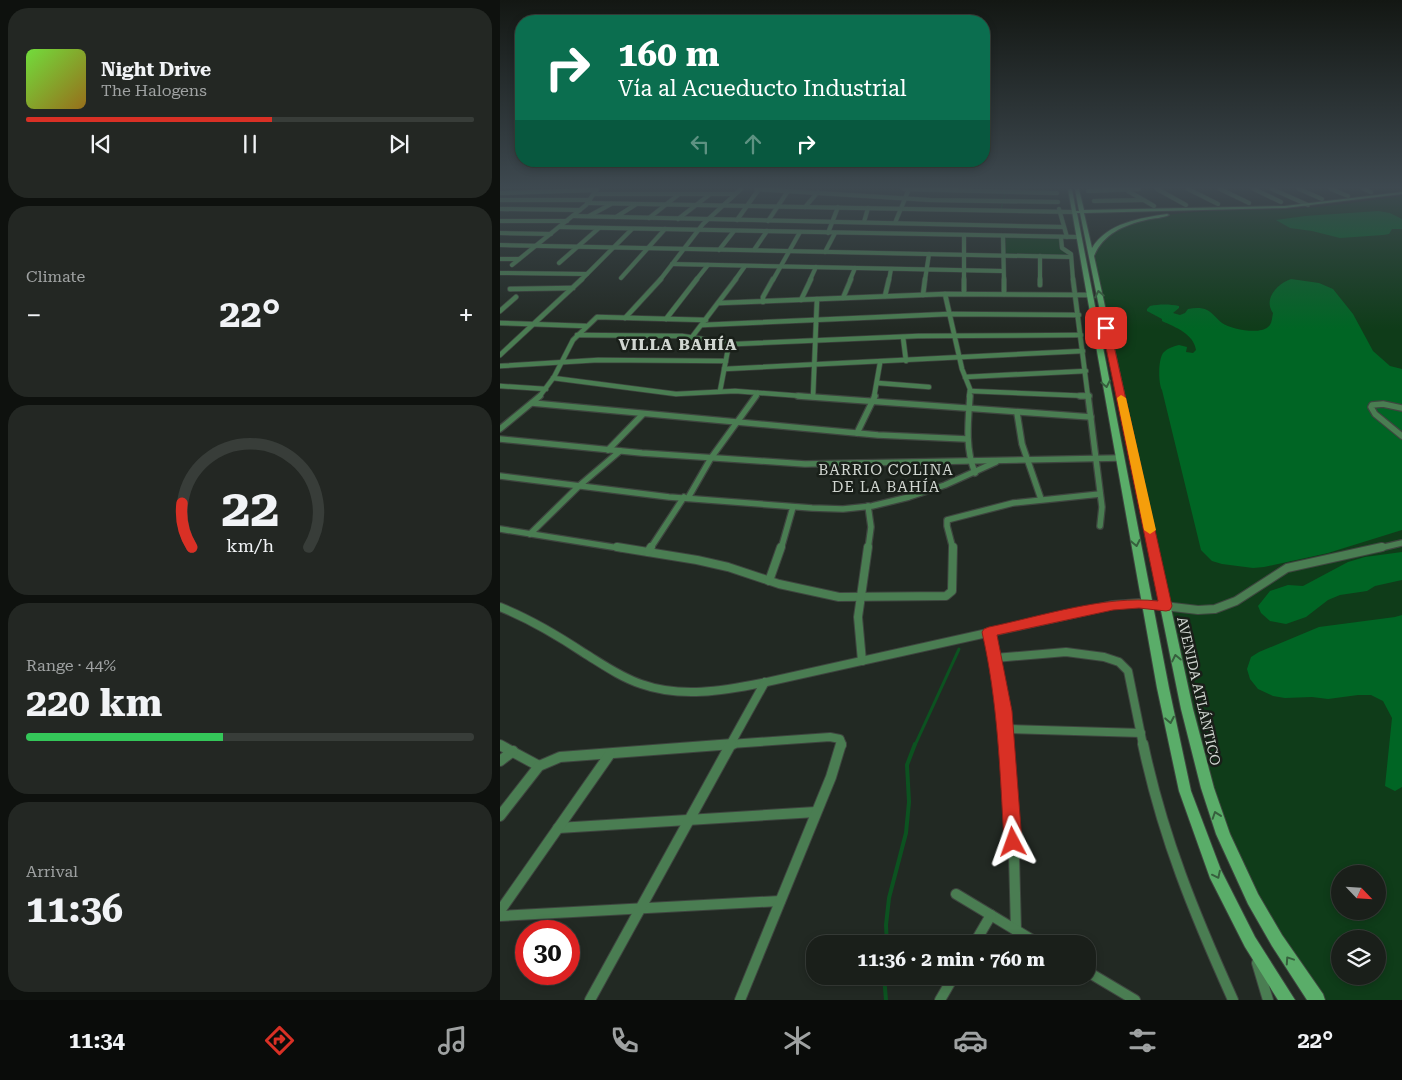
<!DOCTYPE html>
<meta charset="utf-8">
<style>
body{margin:0;font-family:"Roboto Serif",serif;background:#232723;color:#f1f3f6;height:100vh;display:flex;flex-direction:column;font-size:19px;white-space:nowrap}
*{box-sizing:border-box;margin:0}
p{font-size:16px;color:#9fa2a2}
.icon{flex:none;width:28px;height:28px;fill:none;stroke:currentColor;stroke-width:2;stroke-linecap:round;stroke-linejoin:round}
.map{position:relative;flex:1;overflow:hidden}
.drawer{display:flex;flex-direction:column;gap:8px;padding:8px;background:#0e110e;width:500px}
.drawer>*{flex:none}
.guide{position:absolute;left:15px;top:15px;width:475px;height:152px;border-radius:20px;box-shadow:0 2px 8px #0003,0 0 0 1px #383d39;background:#0b6e4f;color:#fff;overflow:hidden}
.needle{width:32px;rotate:115deg}
.buttons{position:absolute;left:831px;top:865px;display:grid;gap:10px}
.buttons a{display:grid;place-items:center;width:55px;height:55px;border-radius:50%;background:#1a1f1a;box-shadow:0 2px 8px #0003,0 0 0 1px #383d39;font-size:25px}
.speed{position:absolute;left:15px;top:920px;display:flex;gap:10px;font-size:25px;font-weight:700;text-align:center}
.speed>*{display:grid;place-content:center;width:65px;height:65px;border-radius:50%;background:#1a1f1a;box-shadow:0 2px 8px #0003,0 0 0 1px #383d39;line-height:1}
.speed .limit{border:8px solid #d22;background:#fff;color:#111}
.pin{position:absolute;display:grid;place-items:center;width:42px;height:42px;color:#fff;margin:-21px;border-radius:10px;box-shadow:0 2px 8px #0006}
.me{position:absolute;width:55px;margin:-28px;rotate:356deg;stroke-linejoin:round;filter:drop-shadow(0 0 4px #0008)}
.turn{display:flex;align-items:center;gap:18px;height:105px;padding:0 20px;font-size:22px}
.turn .icon{width:65px;height:65px;stroke-width:2.5}
.turn b{display:block;font-size:35px;line-height:42px}
.lanes{display:flex;align-items:center;height:48px;padding:0 20px;background:#0003;justify-content:center;gap:25px;direction:ltr}
.lanes .off{opacity:.35}
.big{font-size:38px;font-weight:700;line-height:1.1}
.drawer .card{flex:1;display:flex;flex-direction:column;justify-content:center;gap:8px;min-width:0;padding:0 18px;border-radius:20px;background:#232723}
.drawer .dial{align-items:center;gap:0}
.dial svg{height:130px;overflow:visible;fill:none;stroke:#383d39;stroke-width:7;stroke-linecap:round;text-anchor:middle}
.dial text{fill:#f1f3f6;stroke:none}
.song{display:flex;align-items:center;gap:15px}
.cover{width:60px;height:60px;border-radius:8px;background:linear-gradient(135deg,hsl(100 70% 55%),hsl(40 70% 35%))}
.played{height:5px;border-radius:2px;background:linear-gradient(90deg,#d93025 55%,#383d39 55%)}
.keys{display:flex;justify-content:space-around;direction:ltr}
.heat{display:flex;justify-content:space-between;align-items:center;font-size:28px;direction:ltr}
.charge{height:8px;border-radius:4px;background:linear-gradient(90deg,#34c759 44%,#383d39 0)}
.trip{position:absolute;left:306px;top:935px;width:290px;height:50px;border-radius:20px;background:#1a1f1a;box-shadow:0 2px 8px #0003,0 0 0 1px #383d39;font-weight:700;line-height:50px;text-align:center}
.tabs{display:flex;height:80px;justify-content:space-around;align-items:center;background:#0a0c0a;color:#9fa2a2}
.tabs .icon{width:35px;height:35px}
.tabs .active{color:#d93025}
.tabs b{font-size:22px;color:#f1f3f6}
main{display:flex;flex:1;min-height:0}
.map>svg:first-child{display:block}
</style>
<main>
<section class="drawer">
<div class="card">
<div class="song"><i class="cover"></i><div><b>Night Drive</b><p>The Halogens</p></div></div>
<div class="played"></div>
<div class="keys"><svg class="icon" aria-label="previous" viewBox="0 0 24 24"><path d="M18 5L8 12l10 7zM5 5v14"/></svg><svg class="icon" aria-label="pause" viewBox="0 0 24 24"><path d="M8 5v14M16 5v14"/></svg><svg class="icon" aria-label="next" viewBox="0 0 24 24"><path d="M6 5l10 7-10 7zM19 5v14"/></svg></div>
</div>
<div class="card"><p>Climate</p>
<div class="heat"><a>−</a><b class="big">22°</b><a>+</a></div>
</div>
<div class="card dial"><svg viewBox="0 0 100 80">
<path d="M14 69A42 42 0 1 1 86 69"/>
<path d="M14 69A42 42 0 0 1 8 42" stroke="#d93025"/>
<text x="50" y="56" font-size="32" font-weight="700">22</text>
<text x="50" y="72" font-size="11">km/h</text>
</svg></div>
<div class="card"><p>Range · 44%</p><b class="big">220 km</b><div class="charge"></div></div>
<div class="card"><p>Arrival</p><b class="big">11:36</b></div>
</section>
<div class="map">
<svg width="902" height="1000" viewBox="0 0 902 1000">
<rect width="100%" height="100%" fill="#222923"/>
<g fill="#0f3c19" fill-rule="evenodd">
<path d="M902,196v804h-85l-33,-47 -73,-152 -118,-550c26,-49 153,-39 203,-42 35,-3 71,-8 106,-13zM840,874h38v37h-38zM840,939h38v37h-38z"/>
<path d="M503,236l58,2 1,10 8,5 1,4 -69,-2z"/>
</g>
<g fill="#006524">
<path d="M878,211l12,2 12,6v10h-10l-3,5 -6,1 -43,3 -28,-7 -22,-3 -14,-8 29,-4z"/>
<path d="M791,279l28,4 14,6 20,25 20,37 17,15 12,3v161l-74,23 -64,14 -11,1 -31,-4 -10,-3 -11,-11 -39,-160c-4,-7 -4,-33 2,-38 4,-4 10,-6 15,-7l8,2 -1,5 7,1 3,-3c-2,-16 -21,-23 -34,-29v-2l-15,-8v-2l3,-3c9,-2 20,-2 29,0v2l-6,5 7,2 5,-2 3,-4c6,-1 13,-2 19,1 6,3 10,9 15,13 9,6 37,12 46,4 4,-3 4,-9 5,-14 -10,-14 4,-29 18,-34z"/>
<path d="M902,552v28l-27,6 -8,5 -27,4 -12,5 -22,17 -20,7 -16,-3 -9,-8 -3,-7 12,-15 18,-6 15,1 45,-24 17,-5z"/>
<path d="M902,615v172l-7,4 -10,-5 7,-68 -9,-17 -12,-6h-13l-30,4 -16,-2 -27,1 -12,-2 -15,-7 -8,-10 -3,-10 4,-12 8,-5 60,-25 76,-10z"/>
</g>
<g fill="none" stroke-linecap="round" stroke-linejoin="round">
<path stroke="#0c5220" stroke-width="1" d="M501,210l5,-21"/>
<path stroke="#0c5220" stroke-width="3" d="M415,745l44,-96"/>
<g stroke="#0c5220" stroke-width="4">
<path d="M387,944l-1,-19 3,-27 17,-65 3,-31 -2,-37 8,-21"/>
<path d="M384,976l2,24"/>
</g>
<g stroke="#3e453f" stroke-width="5">
<g id="street-far4">
<path d="M256,189l174,11 128,2"/>
<path d="M404,189l153,4"/>
<path d="M657,189l29,16"/>
<path d="M688,189l30,15"/>
<path d="M720,189l29,14"/>
<path d="M754,189l27,13"/>
<path d="M772,189l36,16"/>
<path d="M799,189l23,10"/>
<path d="M831,189l17,7"/>
<path d="M864,189l7,3"/>
<path d="M588,191l51,-2"/>
<path d="M628,191l26,15"/>
<path d="M0,193l97,-3"/>
<path d="M95,194h139"/>
<path d="M0,200h90"/>
<path d="M594,201l49,-1"/>
<path d="M88,203l485,9"/>
<path d="M305,207l13,-15"/>
<path d="M0,209l80,1"/>
<path d="M559,209l8,28"/>
<path d="M73,216l491,11"/>
<path d="M89,216l22,-12"/>
<path d="M116,217l19,-12"/>
<path d="M149,218l29,-23"/>
<path d="M178,219l31,-24"/>
<path d="M237,220l22,-31"/>
<path d="M0,221h67"/>
<path d="M268,221l20,-30"/>
<path d="M364,222l4,-14"/>
<path d="M395,223l14,-34"/>
<path d="M60,227l518,10"/>
<path d="M0,233l51,1"/>
<path d="M328,233l10,-26"/>
<path d="M464,235v45"/>
<path d="M503,236l1,44"/>
<path d="M561,238l1,10 9,6 2,26"/>
<path d="M0,245l571,12"/>
<path d="M219,250l15,-19"/>
<path d="M254,250l13,-19"/>
<path d="M325,252l10,-19"/>
<path d="M540,256v24"/>
<path d="M0,259h19"/>
<path d="M59,263l40,-35"/>
<path d="M172,264l330,7"/>
<path d="M12,265l74,-60 11,-16"/>
<path d="M0,273l87,1"/>
<path d="M121,278l44,-49"/>
<path d="M81,280l51,-51"/>
<path d="M160,280l43,-56 38,-35"/>
<path d="M196,280l12,-15"/>
<path d="M235,280l10,-14"/>
<path d="M273,280l27,-48"/>
<path d="M310,280l6,-13"/>
<path d="M350,280l5,-12"/>
<path d="M389,280l2,-11"/>
<path d="M425,280l4,-26"/>
</g>
</g>
<g stroke="#3e453f" stroke-width="6">
<g id="street-far3">
<path d="M464,279v15"/>
<path d="M504,279v15"/>
<path d="M540,279v6"/>
<path d="M573,279l15,118"/>
<path d="M10,289l63,-1"/>
<path d="M445,294l17,75 8,20 -1,8"/>
<path d="M423,295l2,-16"/>
<path d="M385,296l4,-17"/>
<path d="M343,298l8,-19"/>
<path d="M301,300l10,-21"/>
<path d="M263,302v-5l10,-18"/>
<path d="M219,303l226,-9 145,1"/>
<path d="M0,311l16,-14"/>
<path d="M125,318l36,-39"/>
<path d="M166,319l31,-40"/>
<path d="M0,323l86,3"/>
<path d="M202,325l247,-11 130,1"/>
<path d="M77,335l105,1 54,8 182,-8 163,-1"/>
<path d="M192,337l44,-58"/>
<path d="M403,337l3,24"/>
<path d="M0,355l82,-76"/>
<path d="M0,366l98,-6 128,1"/>
<path d="M224,369l359,-18"/>
<path d="M465,377l121,-6"/>
<path d="M53,378l123,16 59,-3 80,6"/>
<path d="M378,383l51,4"/>
<path d="M0,386l46,3"/>
<path d="M220,391l9,-47"/>
<path d="M470,391l119,5"/>
<path d="M39,397l15,-20 19,-37 24,-23 109,3"/>
<path d="M255,397l3,-4"/>
<path d="M313,397l4,-98"/>
<path d="M374,397l6,-34"/>
</g>
</g>
<g stroke="#3e453f" stroke-width="8">
<g id="street-far2">
<path d="M298,396l293,21"/>
<path d="M470,396c-2,26 -5,52 5,77"/>
<path d="M580,396h9"/>
<path d="M588,396l14,111 -2,19"/>
<path d="M32,403l346,32 89,4"/>
<path d="M902,408l-19,-4 -11,1 -1,2 4,7 27,22"/>
<path d="M517,413l5,31 19,55"/>
<path d="M0,429l40,-33"/>
<path d="M357,433l18,-37"/>
<path d="M0,439l142,14 163,11 315,-6"/>
<path d="M108,450l35,-36"/>
<path d="M0,476l169,21 143,11 31,1 29,-3 37,-9 36,-12 51,-23"/>
<path d="M188,498l23,-40 45,-62"/>
<path d="M0,529l125,20"/>
<path d="M30,534l50,-49 40,-34"/>
<path d="M150,549l34,-52"/>
<path d="M281,549l12,-42"/>
<path d="M368,549l3,-22 -3,-21"/>
<path d="M453,549l-6,-23v-6l66,-17 87,-9"/>
<path d="M876,549l26,-6"/>
</g>
</g>
<g stroke="#3e453f" stroke-width="10">
<g id="street-far1">
<path d="M117,547l80,13 31,7 51,17 60,13 107,-1 6,-5 1,-44"/>
<path d="M148,552l3,-5"/>
<path d="M269,581l12,-34"/>
<path d="M0,607c30,12 57,28 84,46 18,11 36,24 57,31 39,14 82,7 121,-1l351,-78 26,-2 59,7 17,-1 21,-8 51,-33 95,-21"/>
<path d="M489,632l8,36 10,77"/>
<path d="M495,658l71,-6 38,5 15,5 9,9 15,74"/>
<path d="M362,661l-4,-44 10,-70"/>
<path d="M506,729l135,4"/>
<path d="M216,745l114,-8 10,2 2,6"/>
<path d="M230,745l35,-63"/>
</g>
</g>
<g stroke="#3e453f" stroke-width="12">
<g id="street">
<path d="M507,744l6,74 3,112"/>
<path d="M643,744c20,94 51,169 90,256"/>
<path d="M0,745l39,21"/>
<path d="M0,761l13,-10"/>
<path d="M0,816l39,-50 21,-9 173,-13"/>
<path d="M58,828l258,-16"/>
<path d="M456,894l83,50"/>
<path d="M0,911l110,-157"/>
<path d="M0,916l280,-15"/>
<path d="M474,944l17,-29"/>
<path d="M757,963l11,37"/>
<path d="M588,972l47,28"/>
<path d="M90,1000l141,-256"/>
<path d="M240,1000l91,-223 10,-33"/>
<path d="M440,1000l14,-24"/>
</g>
</g>
<g stroke="#3e453f" stroke-width="2">
<path id="secondary" d="M568,189h4l4,22h3l-4,-22h4l5,21 201,-4 117,-14v2l-117,14 -201,5 8,35c15,-25 48,-30 75,-34l2,1c-6,3 -15,3 -23,5 -22,5 -43,14 -52,36l99,453 21,79 16,46 28,60 24,41 41,59 2,6h-18l-35,-54 -24,-42 -32,-70 -15,-46 -20,-79 -101,-496h-3l92,475 22,103 30,79 34,67 40,63h-17l-33,-53 -35,-69 -31,-87 -22,-103z"/>
</g>
<use href="#street-far4" stroke="#4a7d52" stroke-width="4"/>
<use href="#street-far3" stroke="#4a7d52" stroke-width="4.5"/>
<use href="#street-far2" stroke="#4a7d52" stroke-width="5.5"/>
<use href="#street-far1" stroke="#4a7d52" stroke-width="8"/>
<use href="#street" stroke="#4a7d52" stroke-width="10"/>
<use href="#secondary" fill="#5aad69" fill-rule="evenodd"/>
</g>
<defs><path id="oneway-chevron" d="M-2-3.5L2.5 0L-2 3.5" fill="none" stroke-width="1.6" stroke-linecap="round" stroke-linejoin="round" transform="scale(1.25)"/></defs>
<g stroke="#365f3d">
<use href="#oneway-chevron" transform="translate(599 294) rotate(-102)"/>
<use href="#oneway-chevron" transform="translate(606 384) rotate(79)"/>
<use href="#oneway-chevron" transform="translate(636 543) rotate(79)"/>
<use href="#oneway-chevron" transform="translate(676 658) rotate(-102)"/>
<use href="#oneway-chevron" transform="translate(670 720) rotate(79)"/>
<use href="#oneway-chevron" transform="translate(716 815) rotate(-109)"/>
<use href="#oneway-chevron" transform="translate(717 875) rotate(64)"/>
<use href="#oneway-chevron" transform="translate(789 960) rotate(-124)"/>
</g>
<linearGradient id="sky" x2="0" y2="1"><stop stop-color="#131713"/><stop offset="0.57" stop-color="#3e4950"/><stop offset="1" stop-color="#3e4950" stop-opacity="0"/></linearGradient>
<rect width="902" height="329" fill="url(#sky)"/>
<path fill="#d93025" stroke="#8d1f18" d="M603,326l7,2 62,278 -2,4 -4,1 -27,-3 -26,2 -116,25 15,76 10,131 -2,6 -7,2 -6,-2 -3,-6c-4,-70 -6,-140 -22,-210l2,-3 5,-2c53,-11 116,-32 169,-26l-56,-273z"/>
<path fill="#f59e0b" d="M621,395l5,3 30,132 -6,4 -6,-4 -27,-132z"/>
<g text-anchor="middle" stroke-width="5" stroke-linejoin="round" paint-order="stroke">
<g font-size="14" fill="#d1d6d1" stroke="#191f19">
<text transform="translate(699 691) rotate(77)" y="5">AVENIDA ATLÁNTICO</text>
</g>
<g font-size="15" letter-spacing="1" fill="#d1d6d1" stroke="#191f19">
<text x="386" y="475">BARRIO COLINA<tspan x="386" dy="17">DE LA BAHÍA</tspan></text>
</g>
<g font-size="16" font-weight="bold" letter-spacing="1" fill="#d1d6d1" stroke="#191f19">
<text x="178" y="350">VILLA BAHÍA</text>
</g>
</g>
</svg>
<div class="buttons">
<a><svg class="needle" viewBox="-14 -14 28 28"><path d="M0-13l5 13h-10z" fill="#e53935"/><path d="M0 13l5-13h-10z" fill="#9fa2a2"/></svg></a>
<a><svg class="icon" aria-label="layers" viewBox="0 0 24 24"><path d="M12 4l9 5-9 5-9-5zM3 14l9 5 9-5"/></svg></a>
</div>
<div class="speed"><div class="limit">30</div></div>
<div class="pin" style="left:606px;top:328px;background:#d93025"><svg class="icon" aria-label="arrive" viewBox="0 0 24 24"><path d="M6 21V4h12l-3 4 3 4H6"/></svg></div>
<svg class="me" style="left:513px;top:842px" viewBox="-20 -20 40 40"><path d="M0-17L14 15 0 8-14 15z" fill="#d93025" stroke="#fff" stroke-width="4"/></svg>
<div class="trip">11:36 · 2 min · 760 m</div>
<div class="guide">
<div class="turn"><svg class="icon" aria-label="right" viewBox="0 0 24 24"><path d="M7 20v-9h11M14 6l5 5-5 5"/></svg><div><b>160 m</b>Vía al Acueducto Industrial</div></div>
<div class="lanes"><svg class="icon off" aria-label="left" viewBox="0 0 24 24"><path d="M17 20v-9H6M10 6l-5 5 5 5"/></svg><svg class="icon off" aria-label="ahead" viewBox="0 0 24 24"><path d="M12 20V5M6 11l6-6 6 6"/></svg><svg class="icon" aria-label="right" viewBox="0 0 24 24"><path d="M7 20v-9h11M14 6l5 5-5 5"/></svg></div>
</div>
</div>
</main>
<nav class="tabs">
<b>11:34</b>
<svg class="icon active" aria-label="directions" viewBox="0 0 24 24"><path d="M12 3l9 9-9 9-9-9zM9 14v-3h6M13 9l2 2-2 2"/></svg>
<svg class="icon" aria-label="music" viewBox="0 0 24 24"><path d="M9 18V5l10-2v13"/><circle cx="6" cy="18" r="3"/><circle cx="16" cy="16" r="3"/></svg>
<svg class="icon" aria-label="phone" viewBox="0 0 24 24"><path d="M5 4h4l2 5-3 2q2 4 5 5l2-3 5 2v4C11 20 4 13 5 4z"/></svg>
<svg class="icon" aria-label="climate" viewBox="0 0 24 24"><path d="M12 3v18M4 7l16 10M4 17L20 7"/></svg>
<svg class="icon" aria-label="car" viewBox="0 0 24 24"><path d="M5 17H2v-5l4-1 3-4h7l3 4 3 1v5h-3M9 17h6M6 11h13"/><circle cx="7" cy="17" r="2"/><circle cx="17" cy="17" r="2"/></svg>
<svg class="icon" aria-label="filters" viewBox="0 0 24 24"><path d="M4 7h16M4 17h16"/><circle cx="9" cy="7" r="2"/><circle cx="15" cy="17" r="2"/></svg>
<b>22°</b>
</nav>
